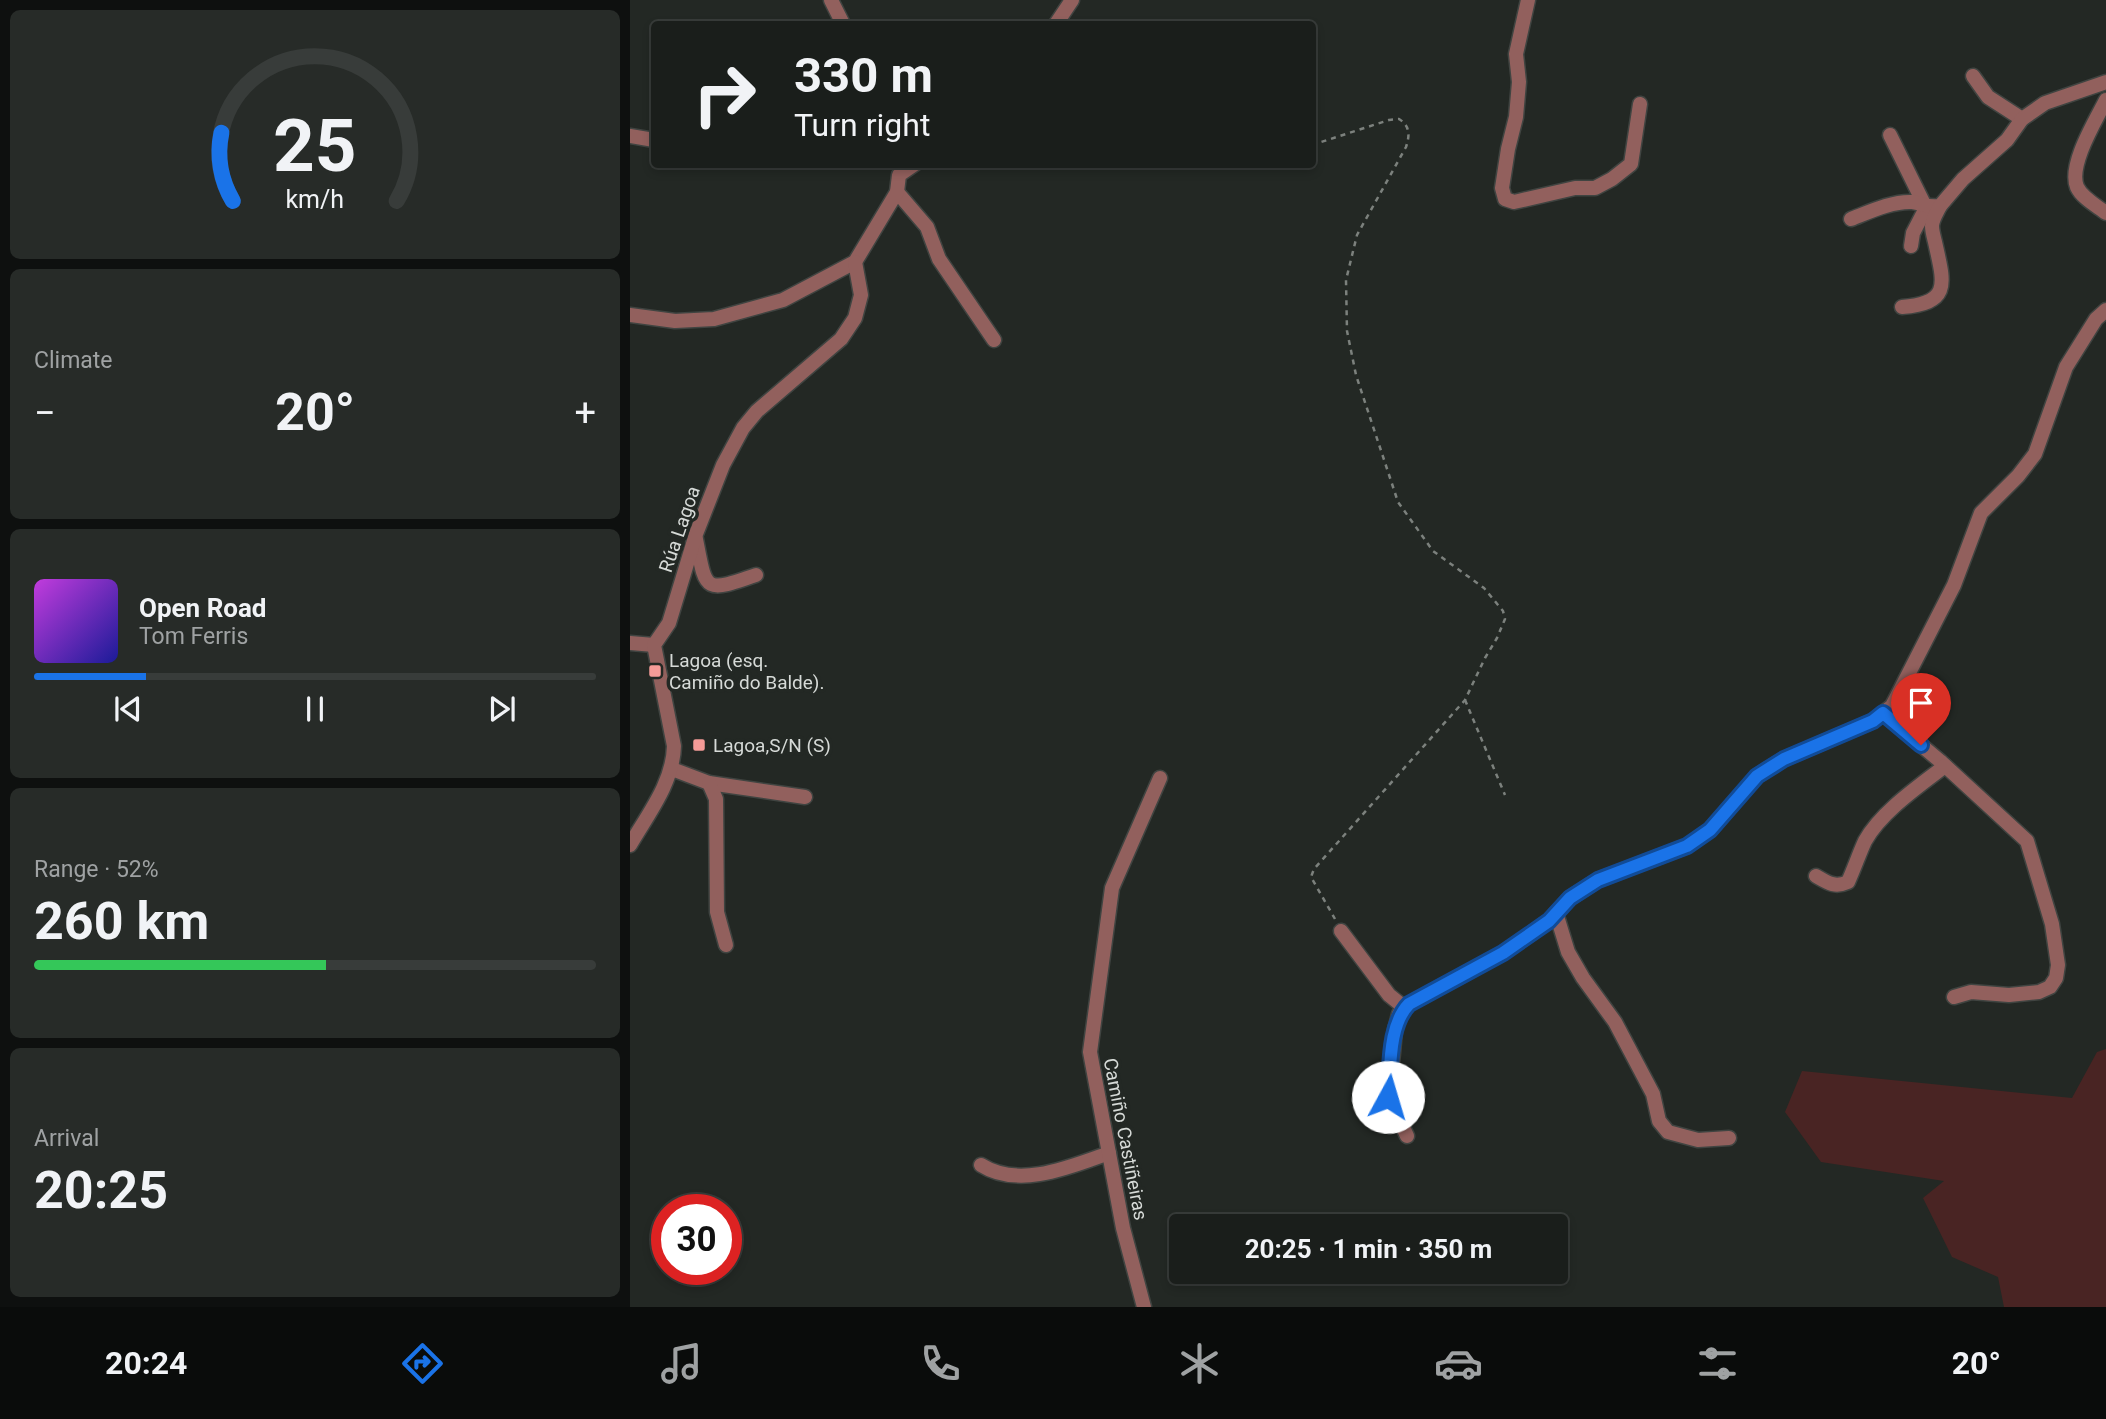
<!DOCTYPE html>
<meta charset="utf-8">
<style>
body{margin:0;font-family:Roboto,sans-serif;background:#272b28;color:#f1f3f6;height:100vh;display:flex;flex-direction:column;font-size:26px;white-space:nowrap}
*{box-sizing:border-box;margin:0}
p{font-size:23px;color:#9fa2a3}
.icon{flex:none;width:38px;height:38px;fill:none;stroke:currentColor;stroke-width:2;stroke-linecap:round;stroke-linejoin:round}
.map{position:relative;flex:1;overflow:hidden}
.drawer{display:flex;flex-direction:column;gap:10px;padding:10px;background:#0e100f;width:630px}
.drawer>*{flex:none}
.top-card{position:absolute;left:21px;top:21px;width:665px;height:147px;border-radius:7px;box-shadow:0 4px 10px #0003,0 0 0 2px #383c3a;background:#1a1e1b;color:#f1f3f6;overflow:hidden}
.speed{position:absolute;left:21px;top:1194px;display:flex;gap:14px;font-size:35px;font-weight:700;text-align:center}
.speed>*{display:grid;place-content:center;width:91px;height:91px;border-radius:50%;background:#1a1e1b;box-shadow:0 4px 10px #0003,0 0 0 2px #383c3a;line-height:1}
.speed .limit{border:10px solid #d22;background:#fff;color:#111}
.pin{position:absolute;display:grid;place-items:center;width:60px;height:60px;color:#fff;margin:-72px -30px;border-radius:50% 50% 50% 0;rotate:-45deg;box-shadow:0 0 7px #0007}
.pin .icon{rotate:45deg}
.me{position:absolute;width:77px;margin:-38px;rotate:6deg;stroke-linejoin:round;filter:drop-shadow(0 0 5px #0008)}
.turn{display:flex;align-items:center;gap:24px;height:147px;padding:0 28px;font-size:32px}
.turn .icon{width:91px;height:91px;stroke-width:2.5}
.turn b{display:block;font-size:49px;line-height:60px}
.big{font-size:52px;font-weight:700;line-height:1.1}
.drawer .widget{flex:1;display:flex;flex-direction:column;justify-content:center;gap:10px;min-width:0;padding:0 24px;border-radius:10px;background:#272b28}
.drawer .dial{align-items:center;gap:0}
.dial svg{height:182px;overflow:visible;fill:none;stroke:#383c3a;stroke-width:7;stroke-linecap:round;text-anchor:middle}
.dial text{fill:#f1f3f6;stroke:none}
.song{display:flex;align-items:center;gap:21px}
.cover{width:84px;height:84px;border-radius:10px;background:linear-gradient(135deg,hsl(290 70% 55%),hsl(240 70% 35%))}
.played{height:7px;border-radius:4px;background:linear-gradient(90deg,#1a73e8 20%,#383c3a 20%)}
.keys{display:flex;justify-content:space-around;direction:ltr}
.heat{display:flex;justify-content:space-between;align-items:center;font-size:38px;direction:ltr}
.charge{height:10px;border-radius:5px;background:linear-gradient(90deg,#34c759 52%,#383c3a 0)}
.trip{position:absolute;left:539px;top:1214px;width:399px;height:70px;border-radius:7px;background:#1a1e1b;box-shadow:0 4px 10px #0003,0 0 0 2px #383c3a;font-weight:700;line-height:70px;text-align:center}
.dock{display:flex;height:112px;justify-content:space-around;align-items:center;background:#0a0c0b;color:#9fa2a3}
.dock .icon{width:49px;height:49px}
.dock .active{color:#1a73e8}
.dock b{font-size:32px;color:#f1f3f6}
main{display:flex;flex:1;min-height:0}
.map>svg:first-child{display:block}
</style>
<main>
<section class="drawer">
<div class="widget dial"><svg viewBox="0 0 100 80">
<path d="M14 69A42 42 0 1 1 86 69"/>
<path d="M14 69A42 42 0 0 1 9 39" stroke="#1a73e8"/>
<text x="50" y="56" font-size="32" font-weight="700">25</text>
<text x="50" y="72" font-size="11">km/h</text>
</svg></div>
<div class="widget"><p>Climate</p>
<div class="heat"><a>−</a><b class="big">20°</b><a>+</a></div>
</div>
<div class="widget">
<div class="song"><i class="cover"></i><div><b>Open Road</b><p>Tom Ferris</p></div></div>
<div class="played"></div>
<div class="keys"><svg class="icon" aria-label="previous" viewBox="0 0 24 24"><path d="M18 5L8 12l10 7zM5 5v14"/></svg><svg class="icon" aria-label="pause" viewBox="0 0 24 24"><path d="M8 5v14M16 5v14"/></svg><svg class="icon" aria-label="next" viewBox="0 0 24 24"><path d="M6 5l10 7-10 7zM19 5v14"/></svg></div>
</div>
<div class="widget"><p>Range · 52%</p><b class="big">260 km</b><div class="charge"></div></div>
<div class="widget"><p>Arrival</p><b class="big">20:25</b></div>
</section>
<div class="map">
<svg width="1476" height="1307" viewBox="0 0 1476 1307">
<rect width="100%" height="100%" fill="#232824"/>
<path fill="#492423" d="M1476,1049v258h-102l-6,-30 -46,-20 -29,-59 21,-17 -123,-19 -36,-50 17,-41 270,27 25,-46z"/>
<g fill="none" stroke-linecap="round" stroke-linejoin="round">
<g stroke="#404441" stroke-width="17">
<g id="street">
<path d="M201,0l12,24"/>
<path d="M898,0l-12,54 3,28 -3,35 -8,32 -6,39 3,11 9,3 61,-14h20l17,-9 19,-15 9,-60"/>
<path d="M426,24l16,-24"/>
<path d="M1343,76l15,21 34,22"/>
<path d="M1476,100c-10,20 -38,65 -29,87 5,11 20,19 29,26"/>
<path d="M1260,135l36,73 -13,25 -2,13"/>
<path d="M0,136l24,4"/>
<path d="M267,192l30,35 12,32 55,81"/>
<path d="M1221,219c18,-7 41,-18 61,-17 11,1 13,6 28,4l23,-27 44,-39 15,-21 23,-16 61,-21"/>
<path d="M1272,307c50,-4 42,-24 33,-65 -1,-4 -3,-11 -3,-16 0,-6 5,-14 8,-20"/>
<path d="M0,315l45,6 39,-2 69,-19 72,-38 42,-70 2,-17 16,-11"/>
<path d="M66,539c10,53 8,54 60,36"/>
<path d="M0,643l24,2"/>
<path d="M1253,713l57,48 87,80 25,83 6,41 -2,13 -6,9 -11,5 -30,3 -38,-3 -17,5"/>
<path d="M42,769l37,14 96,14"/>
<path d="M79,783l7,16 1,113 9,33"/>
<path d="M0,845c18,-31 43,-62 44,-99l-20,-101 15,-22 27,-89 27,-69 20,-37 14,-17 84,-72 14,-21 6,-23 -6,-33"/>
<path d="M1186,876c12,7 19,12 32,6 6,-13 11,-28 17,-41 16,-29 54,-55 80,-75"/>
<path d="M926,913l12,39 15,26 32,44 38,72 6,27 9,11 30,8 31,-2"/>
<path d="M711,931l48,64 16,13"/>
<path d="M777,1136l-18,-39 6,-67 4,-16 10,-10 94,-51 46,-32 21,-23 28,-18 89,-34 23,-16 47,-54 27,-17 89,-38 19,-15 62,-121 27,-72 37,-37 17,-22 31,-87 30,-48 10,-9"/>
<path d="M351,1165c38,24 89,2 128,-12"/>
<path d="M514,1307l-21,-79 -33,-176 22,-164 48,-110"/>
</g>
</g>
<g stroke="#7c817d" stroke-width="2.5" stroke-dasharray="5 5" stroke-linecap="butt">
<path d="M682,145l77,-25 10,-1c11,7 11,16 7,28l-49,88 -11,45 1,51 9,44 42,127 35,49 51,37 19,23 2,8 -8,19 -12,20 -20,42 -151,169 -3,8 24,42"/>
<path d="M835,700l40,95"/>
</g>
<use href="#street" stroke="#92605d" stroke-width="14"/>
</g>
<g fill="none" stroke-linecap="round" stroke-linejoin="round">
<g stroke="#114b97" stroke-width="18">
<path id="route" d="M758,1097c3,-30 0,-71 21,-93l94,-51 46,-32 21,-23 28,-18 89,-34 23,-16 47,-54 27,-17 89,-38 10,-8 38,32"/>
</g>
<use href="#route" stroke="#1a73e8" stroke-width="12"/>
</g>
<g fill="#f59b97" stroke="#232824" stroke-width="2.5">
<rect x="18" y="664" width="14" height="14" rx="3.5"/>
<rect x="62" y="738" width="14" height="14" rx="3.5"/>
</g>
<g text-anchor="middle" stroke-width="7" stroke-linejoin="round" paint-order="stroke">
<g font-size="19" fill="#d6dad7" stroke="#232824">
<text transform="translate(49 529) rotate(-71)" y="7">Rúa Lagoa</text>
<text transform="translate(496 1139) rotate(79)" y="7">Camiño Castiñeiras</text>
</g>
<g font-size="19" fill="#d6dad7" stroke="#232824" text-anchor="start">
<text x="39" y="667">Lagoa (esq.<tspan x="39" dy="22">Camiño do Balde).</tspan></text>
<text x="83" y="752">Lagoa,S/N (S)</text>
</g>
</g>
</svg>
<div class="speed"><div class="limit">30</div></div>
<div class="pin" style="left:1291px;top:745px;background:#d93025"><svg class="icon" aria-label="arrive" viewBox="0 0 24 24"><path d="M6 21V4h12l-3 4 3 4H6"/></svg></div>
<svg class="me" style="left:758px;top:1097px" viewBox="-20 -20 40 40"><circle r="19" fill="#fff"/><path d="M0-13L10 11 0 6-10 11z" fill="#1a73e8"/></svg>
<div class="trip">20:25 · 1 min · 350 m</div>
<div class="top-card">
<div class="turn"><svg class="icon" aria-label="right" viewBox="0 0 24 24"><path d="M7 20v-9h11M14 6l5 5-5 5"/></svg><div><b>330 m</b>Turn right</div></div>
</div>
</div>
</main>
<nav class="dock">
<b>20:24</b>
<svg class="icon active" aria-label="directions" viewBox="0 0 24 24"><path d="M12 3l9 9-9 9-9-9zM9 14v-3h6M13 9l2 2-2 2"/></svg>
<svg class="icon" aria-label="music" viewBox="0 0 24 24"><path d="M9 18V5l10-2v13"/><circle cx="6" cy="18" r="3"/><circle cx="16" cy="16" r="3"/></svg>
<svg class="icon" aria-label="phone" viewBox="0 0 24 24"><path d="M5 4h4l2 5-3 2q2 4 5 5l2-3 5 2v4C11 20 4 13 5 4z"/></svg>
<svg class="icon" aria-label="climate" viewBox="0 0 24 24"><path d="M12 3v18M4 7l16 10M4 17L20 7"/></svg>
<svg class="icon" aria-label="car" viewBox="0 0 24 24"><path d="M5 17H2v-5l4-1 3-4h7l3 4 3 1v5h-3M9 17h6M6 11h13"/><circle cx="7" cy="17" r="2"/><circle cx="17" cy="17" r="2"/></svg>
<svg class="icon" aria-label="filters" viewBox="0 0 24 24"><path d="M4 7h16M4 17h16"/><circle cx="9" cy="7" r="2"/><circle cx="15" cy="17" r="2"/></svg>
<b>20°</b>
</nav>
